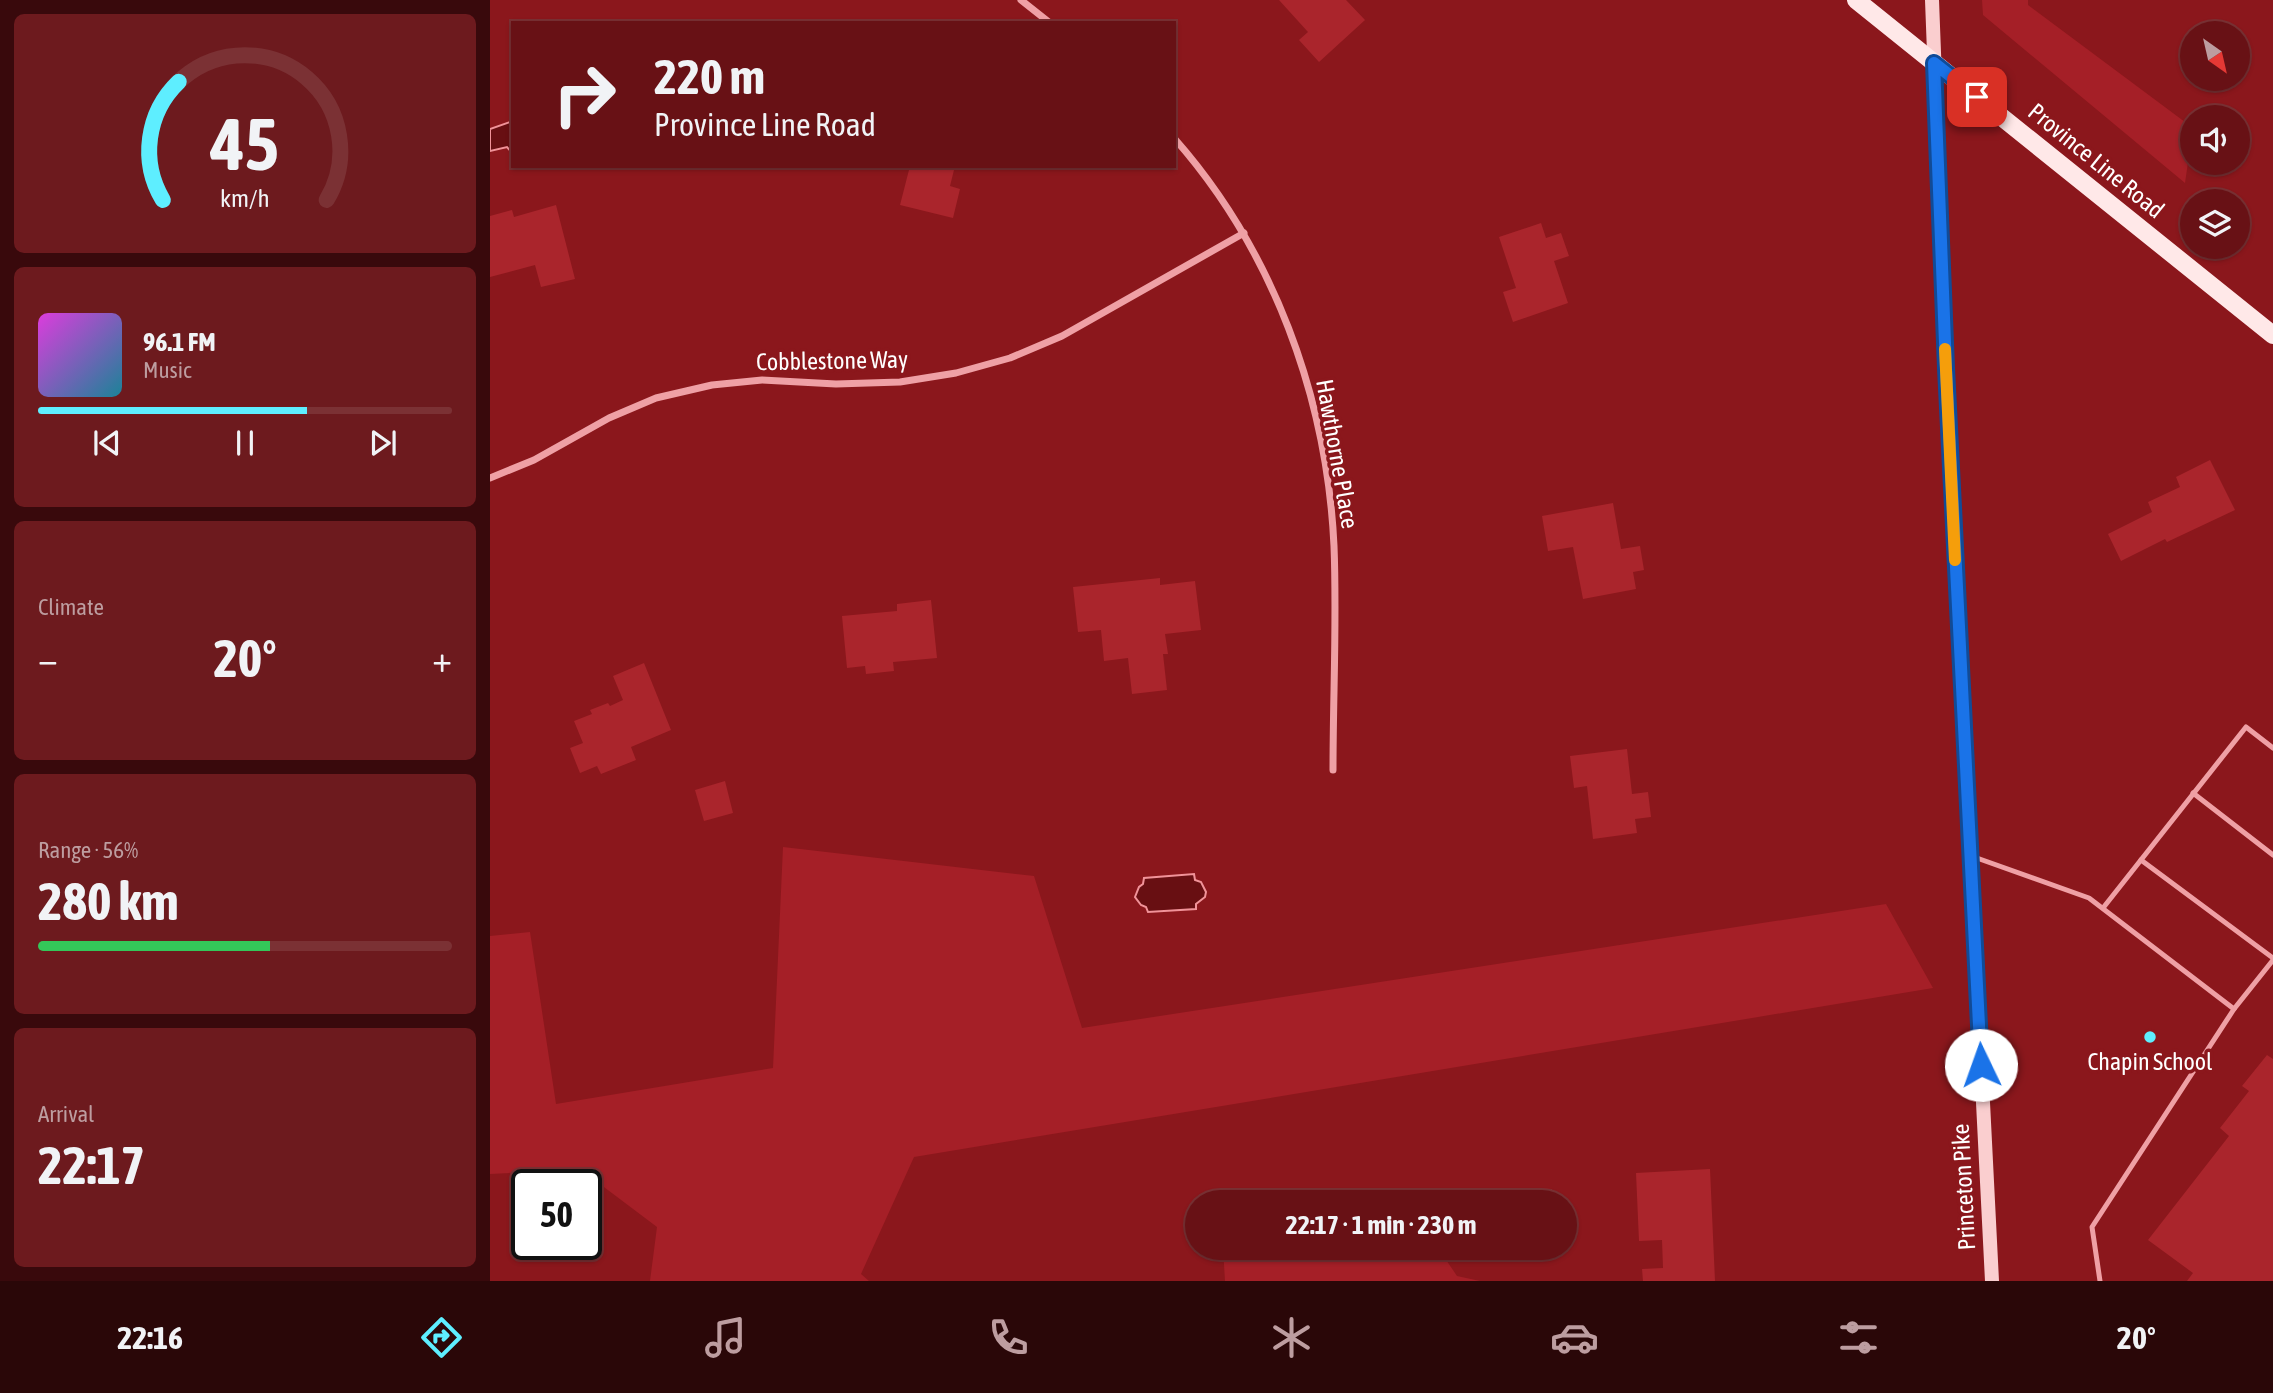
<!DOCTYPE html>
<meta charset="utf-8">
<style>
body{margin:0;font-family:"Asap Condensed",sans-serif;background:#6d1a1e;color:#f1f3f6;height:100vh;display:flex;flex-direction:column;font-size:26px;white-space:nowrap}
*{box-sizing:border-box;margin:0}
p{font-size:23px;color:#bd9da0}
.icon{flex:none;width:38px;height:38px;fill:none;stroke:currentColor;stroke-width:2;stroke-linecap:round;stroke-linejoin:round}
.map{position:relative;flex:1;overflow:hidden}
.details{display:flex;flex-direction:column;gap:14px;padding:14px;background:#39090c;width:490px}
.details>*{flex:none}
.banner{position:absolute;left:21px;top:21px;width:665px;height:147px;border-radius:0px;box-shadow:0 2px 5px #0004,0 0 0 2px #7b3134;background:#681115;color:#f1f3f6;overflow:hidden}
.needle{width:46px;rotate:146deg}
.controls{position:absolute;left:1690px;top:21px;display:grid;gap:14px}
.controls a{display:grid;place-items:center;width:70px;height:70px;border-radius:50%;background:#681115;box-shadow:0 2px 5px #0004,0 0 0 2px #7b3134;font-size:35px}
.speed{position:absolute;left:21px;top:1169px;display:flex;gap:14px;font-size:35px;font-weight:700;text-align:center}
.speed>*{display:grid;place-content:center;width:91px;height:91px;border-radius:50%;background:#681115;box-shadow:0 2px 5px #0004,0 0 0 2px #7b3134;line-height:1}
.speed .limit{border:4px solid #111;border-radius:10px;background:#fff;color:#111}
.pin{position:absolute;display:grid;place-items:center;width:60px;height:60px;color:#fff;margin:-30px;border-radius:14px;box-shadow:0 4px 10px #0006}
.me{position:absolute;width:77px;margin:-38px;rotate:357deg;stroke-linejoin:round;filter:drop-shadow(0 0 5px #0008)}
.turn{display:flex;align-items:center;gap:24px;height:147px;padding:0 28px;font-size:32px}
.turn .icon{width:91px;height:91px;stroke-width:2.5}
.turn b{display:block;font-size:49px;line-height:60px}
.big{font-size:52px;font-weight:700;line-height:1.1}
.details .tile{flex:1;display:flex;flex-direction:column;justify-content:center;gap:10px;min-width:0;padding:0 24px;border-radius:10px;background:#6d1a1e}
.details .dial{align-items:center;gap:0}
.dial svg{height:182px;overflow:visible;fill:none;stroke:#7b3134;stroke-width:7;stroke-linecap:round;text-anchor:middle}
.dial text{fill:#f1f3f6;stroke:none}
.song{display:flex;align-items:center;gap:21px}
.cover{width:84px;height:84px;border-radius:10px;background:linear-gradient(135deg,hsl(300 70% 55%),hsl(190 70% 35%))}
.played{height:7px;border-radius:4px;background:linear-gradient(90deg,#5eeeff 65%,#7b3134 65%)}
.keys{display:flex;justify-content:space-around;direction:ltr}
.heat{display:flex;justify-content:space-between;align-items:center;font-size:38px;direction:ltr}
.charge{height:10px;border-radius:5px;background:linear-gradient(90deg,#34c759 56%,#7b3134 0)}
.trip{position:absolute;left:695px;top:1190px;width:392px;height:70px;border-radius:35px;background:#681115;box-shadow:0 2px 5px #0004,0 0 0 2px #7b3134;font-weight:700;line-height:70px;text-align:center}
.tab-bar{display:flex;height:112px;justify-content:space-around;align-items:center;background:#2a0708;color:#bd9da0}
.tab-bar .icon{width:49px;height:49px}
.tab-bar .on{color:#5eeeff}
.tab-bar b{font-size:32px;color:#f1f3f6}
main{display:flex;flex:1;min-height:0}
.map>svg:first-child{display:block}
</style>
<main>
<section class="details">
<div class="tile dial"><svg viewBox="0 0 100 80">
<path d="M14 69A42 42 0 1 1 86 69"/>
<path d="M14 69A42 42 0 0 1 21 17" stroke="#5eeeff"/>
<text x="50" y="56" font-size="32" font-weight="700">45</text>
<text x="50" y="72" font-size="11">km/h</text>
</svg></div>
<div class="tile">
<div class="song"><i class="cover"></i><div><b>96.1 FM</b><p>Music</p></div></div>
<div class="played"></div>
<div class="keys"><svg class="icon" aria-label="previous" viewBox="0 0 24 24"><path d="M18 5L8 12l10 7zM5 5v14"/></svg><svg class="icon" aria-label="pause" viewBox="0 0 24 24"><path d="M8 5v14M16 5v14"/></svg><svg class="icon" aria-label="next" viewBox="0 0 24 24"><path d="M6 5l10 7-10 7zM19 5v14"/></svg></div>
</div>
<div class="tile"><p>Climate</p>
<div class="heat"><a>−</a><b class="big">20°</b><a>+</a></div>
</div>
<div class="tile"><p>Range · 56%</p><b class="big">280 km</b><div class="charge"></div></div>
<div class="tile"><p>Arrival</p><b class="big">22:17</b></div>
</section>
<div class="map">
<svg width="1783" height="1281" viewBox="0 0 1783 1281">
<rect width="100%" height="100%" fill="#8b171c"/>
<g fill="#a51f27">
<path d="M1492,0h46v5l165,123 -8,55 -202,-168z"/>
<path d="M293,847l251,29 48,152 804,-124 47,84 -1019,169 -53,117 8,7h-219l7,-54 -77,-58 -90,5v-238l40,-4 26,172 217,-36z"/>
<path d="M733,1248h215l19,28 23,5h-255z"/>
</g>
<g fill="#680f12" stroke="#f19399" stroke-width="2">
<path d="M23,121v33l-6,-7 -17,4v-22z"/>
<path d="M704,874l1,6 6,2 5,10 -1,5 -9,7v5l-48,3 -2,-5 -5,-2 -6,-8 4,-10 4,-3 1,-6z"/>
</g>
<g fill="#aa252c">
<path d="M789,0h67l19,20 -46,42 -20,-22 9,-8z"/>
<path d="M420,166h45l-5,20 10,3 -7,29 -53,-13z"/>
<path d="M66,205l19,74 -34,8 -6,-22 -45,12v-61l22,-6 2,7z"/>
<path d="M1051,223l5,15 15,-5 8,23 -15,5 14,42 -55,19 -10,-30 13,-4 -17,-51z"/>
<path d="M1720,460l25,50 -68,32 -2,-3 -44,22 -13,-27 44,-22 -4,-10 32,-15 -4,-10z"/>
<path d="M1123,503l8,46 19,-3 4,24 -11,2 3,17 -53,10 -10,-52 -25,4 -6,-35z"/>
<path d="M670,578v7l35,-4 6,49 -36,4 3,20h-5l4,36 -35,4 -4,-36 -24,3 -3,-31 -23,2 -5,-45z"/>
<path d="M441,600l6,58 -44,4 1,9 -28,3 -1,-8 -18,2 -5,-52 55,-5v-7z"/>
<path d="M154,663l27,67 -40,17 5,13 -35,14 -4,-8 -17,7 -10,-25 13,-5 -9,-22 18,-7 -2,-4 18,-7 2,3 13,-6 -10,-24z"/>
<path d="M1137,749l5,45 16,-2 3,25 -16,2 2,14 -44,6 -6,-53 -13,2 -4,-32z"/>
<path d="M235,781l8,32 -29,8 -9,-31z"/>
<path d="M1777,1055l6,4v222h-86l6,-8 -45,-33 81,-104 -9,-8 29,-37 -7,-5z"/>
<path d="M1220,1169l5,112h-72l-1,-12 21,-1 -1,-28 -23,1 -3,-68z"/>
<path d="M1044,1188l18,1 -1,13h-18z"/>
</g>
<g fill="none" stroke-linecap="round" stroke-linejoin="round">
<g stroke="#efa0a5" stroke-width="5">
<path d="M1703,793l80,62"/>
<path d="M1484,857l115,41 145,111"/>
<path d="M1651,860l132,98"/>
<path d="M1613,908l143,-181 27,21"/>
<path d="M1610,1281l-8,-54 142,-218 39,-49"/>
</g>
<g stroke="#efa0a5" stroke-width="7">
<path d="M531,0l29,23"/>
<path d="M684,138c99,112 153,259 160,408 3,75 -1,150 -1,224"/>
<path d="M0,478l44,-18 75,-42 47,-20 56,-13 50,-5 74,4 64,-2 56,-9 54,-15 52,-22 182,-103"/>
</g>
<path stroke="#facecf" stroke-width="14" d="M1442,0l14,368 46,913"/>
<path stroke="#ffe8e8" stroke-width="18" d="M1366,0l417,335"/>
</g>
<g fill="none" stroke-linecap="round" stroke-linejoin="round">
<g stroke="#114b97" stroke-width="18">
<path id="route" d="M1487,97l-43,-34 12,305 35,697"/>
</g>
<use href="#route" stroke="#1a73e8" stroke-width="12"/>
<path stroke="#f59e0b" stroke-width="12" d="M1455,349l10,211"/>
</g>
<circle fill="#5eeeff" stroke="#8b171c" stroke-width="2.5" cx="1660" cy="1037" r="7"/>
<g text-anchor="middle" stroke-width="7" stroke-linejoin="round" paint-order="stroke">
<g font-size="24" fill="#fff" stroke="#8b171c">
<text transform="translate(1606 161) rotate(39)" y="8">Province Line Road</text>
<text transform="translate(342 361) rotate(-1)" y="8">Cobblestone Way</text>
<text transform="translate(847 454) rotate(80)" y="8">Hawthorne Place</text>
<text transform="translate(1474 1187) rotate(-93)" y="8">Princeton Pike</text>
</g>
<g font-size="24" fill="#fff" stroke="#8b171c">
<text x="1660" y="1070">Chapin School</text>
</g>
</g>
</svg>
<div class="controls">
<a><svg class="needle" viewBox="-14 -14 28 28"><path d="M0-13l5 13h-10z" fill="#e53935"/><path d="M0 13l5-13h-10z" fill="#bd9da0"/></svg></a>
<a><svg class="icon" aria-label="sound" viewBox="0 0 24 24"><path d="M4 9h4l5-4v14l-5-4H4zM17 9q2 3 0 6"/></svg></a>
<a><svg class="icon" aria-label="layers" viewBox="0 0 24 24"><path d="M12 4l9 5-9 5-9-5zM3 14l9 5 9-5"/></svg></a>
</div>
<div class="speed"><div class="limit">50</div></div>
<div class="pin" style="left:1487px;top:97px;background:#d93025"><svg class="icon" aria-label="arrive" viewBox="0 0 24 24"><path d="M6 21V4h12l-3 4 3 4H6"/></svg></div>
<svg class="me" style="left:1491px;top:1065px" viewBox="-20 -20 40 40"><circle r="19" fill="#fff"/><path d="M0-13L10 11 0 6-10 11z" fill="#1a73e8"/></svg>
<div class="trip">22:17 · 1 min · 230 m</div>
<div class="banner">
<div class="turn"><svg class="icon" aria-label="right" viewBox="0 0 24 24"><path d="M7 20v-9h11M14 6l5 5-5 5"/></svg><div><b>220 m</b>Province Line Road</div></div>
</div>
</div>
</main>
<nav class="tab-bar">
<b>22:16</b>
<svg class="icon on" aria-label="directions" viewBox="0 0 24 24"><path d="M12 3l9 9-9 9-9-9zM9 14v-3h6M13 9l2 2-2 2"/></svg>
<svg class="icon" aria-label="music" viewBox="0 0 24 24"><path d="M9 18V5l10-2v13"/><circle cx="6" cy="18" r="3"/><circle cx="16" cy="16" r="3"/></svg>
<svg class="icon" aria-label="phone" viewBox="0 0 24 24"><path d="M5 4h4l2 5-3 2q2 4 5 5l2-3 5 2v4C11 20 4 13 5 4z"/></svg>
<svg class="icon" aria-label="climate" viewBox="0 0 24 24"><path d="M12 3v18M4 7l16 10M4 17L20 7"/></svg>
<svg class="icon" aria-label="car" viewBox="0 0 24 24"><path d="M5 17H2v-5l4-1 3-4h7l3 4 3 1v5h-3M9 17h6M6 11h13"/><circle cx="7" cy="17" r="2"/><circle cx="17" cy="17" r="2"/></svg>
<svg class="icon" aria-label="filters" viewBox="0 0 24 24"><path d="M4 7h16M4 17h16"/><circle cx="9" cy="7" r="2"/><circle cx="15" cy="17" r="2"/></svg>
<b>20°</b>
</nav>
